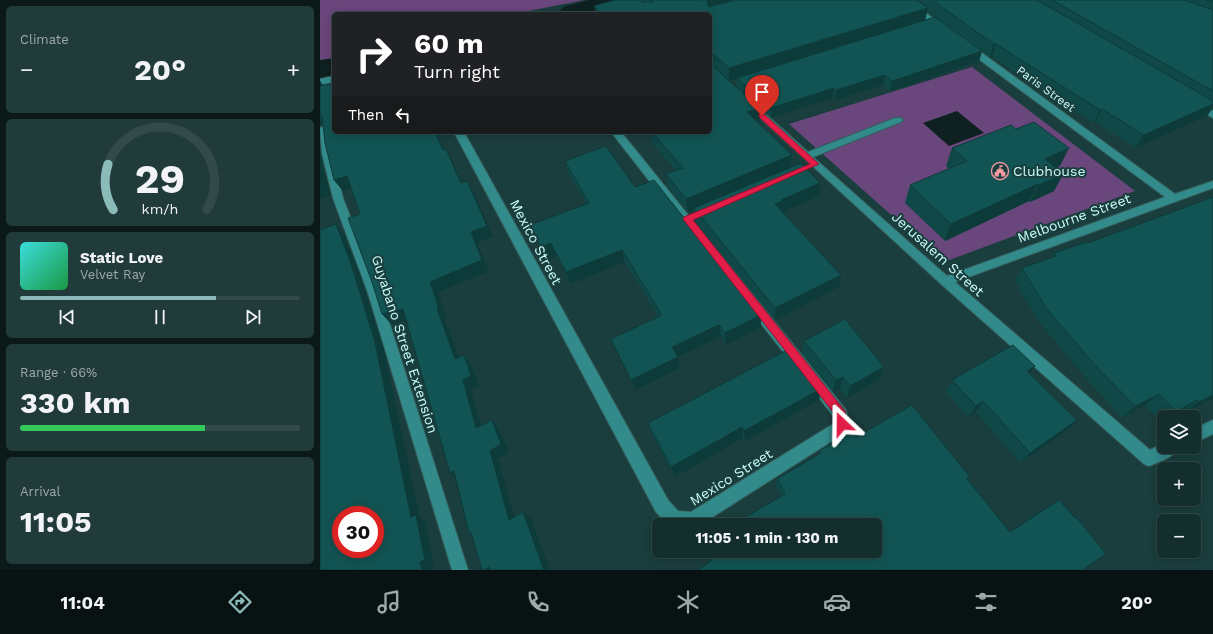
<!DOCTYPE html>
<meta charset="utf-8">
<style>
body{margin:0;font-family:"Work Sans",sans-serif;background:#213a3a;color:#f1f3f6;height:100vh;display:flex;flex-direction:column;font-size:15px;white-space:nowrap}
*{box-sizing:border-box;margin:0}
p{font-size:13px;color:#9da8aa}
.icon{flex:none;width:22px;height:22px;fill:none;stroke:currentColor;stroke-width:2;stroke-linecap:round;stroke-linejoin:round}
.map{position:relative;flex:1;overflow:hidden}
.details{display:flex;flex-direction:column;gap:6px;padding:6px;background:#0b1919;width:320px}
.details>*{flex:none}
.hud{position:absolute;left:12px;top:12px;width:380px;height:122px;border-radius:6px;box-shadow:0 2px 10px #0003,0 0 0 1px #334a4a;background:#202124;color:#fff;overflow:hidden}
.tools{position:absolute;left:837px;top:410px;display:grid;gap:8px}
.tools a{display:grid;place-items:center;width:44px;height:44px;border-radius:6px;background:#142e2e;box-shadow:0 2px 10px #0003,0 0 0 1px #334a4a;font-size:20px}
.speed{position:absolute;left:12px;top:506px;display:flex;gap:8px;font-size:20px;font-weight:700;text-align:center}
.speed>*{display:grid;place-content:center;width:52px;height:52px;border-radius:50%;background:#142e2e;box-shadow:0 2px 10px #0003,0 0 0 1px #334a4a;line-height:1}
.speed .limit{border:6px solid #d22;background:#fff;color:#111}
.pin{position:absolute;display:grid;place-items:center;width:34px;height:34px;color:#fff;margin:-41px -17px;border-radius:50% 50% 50% 0;rotate:-45deg;box-shadow:0 0 4px #0007}
.pin .icon{rotate:45deg}
.me{position:absolute;width:44px;margin:-22px;rotate:337deg;stroke-linejoin:round;filter:drop-shadow(0 0 3px #0008)}
.turn{display:flex;align-items:center;gap:14px;height:84px;padding:0 16px;font-size:18px}
.turn .icon{width:52px;height:52px;stroke-width:2.5}
.turn b{display:block;font-size:28px;line-height:34px}
.then{display:flex;align-items:center;height:38px;padding:0 16px;background:#0003;gap:8px;font-size:15px}
.big{font-size:30px;font-weight:700;line-height:1.1}
.details .card{flex:1;display:flex;flex-direction:column;justify-content:center;gap:6px;min-width:0;padding:0 14px;border-radius:6px;background:#213a3a}
.details .dial{align-items:center;gap:0}
.dial svg{height:104px;overflow:visible;fill:none;stroke:#334a4a;stroke-width:7;stroke-linecap:round;text-anchor:middle}
.dial text{fill:#f1f3f6;stroke:none}
.song{display:flex;align-items:center;gap:12px}
.cover{width:48px;height:48px;border-radius:6px;background:linear-gradient(135deg,hsl(180 70% 55%),hsl(140 70% 35%))}
.played{height:4px;border-radius:2px;background:linear-gradient(90deg,#8bbbb9 70%,#334a4a 70%)}
.keys{display:flex;justify-content:space-around;direction:ltr}
.heat{display:flex;justify-content:space-between;align-items:center;font-size:22px;direction:ltr}
.charge{height:6px;border-radius:3px;background:linear-gradient(90deg,#34c759 66%,#334a4a 0)}
.trip{position:absolute;left:332px;top:518px;width:230px;height:40px;border-radius:6px;background:#142e2e;box-shadow:0 2px 10px #0003,0 0 0 1px #334a4a;font-weight:700;line-height:40px;text-align:center}
.tabs{display:flex;height:64px;justify-content:space-around;align-items:center;background:#081212;color:#9da8aa}
.tabs .icon{width:28px;height:28px}
.tabs .current{color:#8bbbb9}
.tabs b{font-size:18px;color:#f1f3f6}
main{display:flex;flex:1;min-height:0}
.map>svg:first-child{display:block}
</style>
<main>
<section class="details">
<div class="card"><p>Climate</p>
<div class="heat"><a>−</a><b class="big">20°</b><a>+</a></div>
</div>
<div class="card dial"><svg viewBox="0 0 100 80">
<path d="M14 69A42 42 0 1 1 86 69"/>
<path d="M14 69A42 42 0 0 1 10 34" stroke="#8bbbb9"/>
<text x="50" y="56" font-size="32" font-weight="700">29</text>
<text x="50" y="72" font-size="11">km/h</text>
</svg></div>
<div class="card">
<div class="song"><i class="cover"></i><div><b>Static Love</b><p>Velvet Ray</p></div></div>
<div class="played"></div>
<div class="keys"><svg class="icon" aria-label="previous" viewBox="0 0 24 24"><path d="M18 5L8 12l10 7zM5 5v14"/></svg><svg class="icon" aria-label="pause" viewBox="0 0 24 24"><path d="M8 5v14M16 5v14"/></svg><svg class="icon" aria-label="next" viewBox="0 0 24 24"><path d="M6 5l10 7-10 7zM19 5v14"/></svg></div>
</div>
<div class="card"><p>Range · 66%</p><b class="big">330 km</b><div class="charge"></div></div>
<div class="card"><p>Arrival</p><b class="big">11:05</b></div>
</section>
<div class="map">
<svg width="893" height="570" viewBox="0 0 893 570">
<rect width="100%" height="100%" fill="#1a3e3d"/>
<g fill="#69467b">
<path d="M0,0h264l-70,14h-180v50l-14,2z"/>
<path d="M652,67l163,124 -191,71 -155,-138z"/>
</g>
<path fill="#0e201f" d="M637,111l27,22 -35,13 -26,-23z"/>
<g fill="none" stroke-linecap="round" stroke-linejoin="round">
<g fill="#0e201f" fill-rule="evenodd">
<path d="M268,0h47c-14,20 -54,14 -77,14l5,-7z"/>
<path d="M14,58v22l-14,2v-22z"/>
</g>
<g stroke="#345d5c" stroke-width="2">
<g id="minor">
<path d="M580,0h9l37,28 -4,2h-3z"/>
<path d="M645,45h6l204,149 38,-13v7l-258,94 195,168 14,-7v4h15c-4,10 -20,15 -30,19l-5,-2 -203,-180 -196,-180 1,-2h6l56,50 87,-34h6l2,2 -2,2 -88,35 134,119 218,-79 -200,-148z"/>
<path d="M14,76v6l-14,3v-6z"/>
<path d="M875,101l18,10v7l-21,-12 -1,-2z"/>
<path d="M4,126l5,3 3,25 11,44 37,95 88,277h-16l-84,-277 -35,-95 -11,-44 -2,-26z"/>
<path d="M134,132h10l204,368 10,11 13,1 142,-88 2,-2 -1,-5 -223,-285h10l225,278 3,13 -6,11 -143,91h-32l-12,-13z"/>
<path d="M893,420v14l-19,9v-14z"/>
</g>
</g>
<use href="#minor" fill="#328b8a" fill-rule="evenodd"/>
</g>
<g fill="#0f4847" fill-rule="evenodd">
<path d="M295,0h598v109h-1l-5,7 -72,32 -40,-26 -2,1 -101,-66h-2l-8,-6 -3,10 -89,30 -7,-6 -48,15 -2,-2 -62,20 -34,-30v-9l-7,2 30,40 -3,1 35,33 -1,12 29,16 -1,13 -37,16 57,75 -64,33 -80,-98 -1,-12 -6,2 -20,-24 -2,-14 10,-3 -24,-28 -2,-11h60v-118h-114l-2,-8zM607,11l8,6 -10,3z"/>
<path d="M0,81l3,4 113,47 8,17h2l6,11 10,23 11,9 20,45 -16,6 12,28 -51,21 9,27 -2,1 14,37 5,-2 7,10 8,21 -8,3 10,36 18,4 10,23 -11,7 16,58 17,1 19,52h-68l-10,-35 -3,-2 -13,-54 -6,-6 -43,-153 -16,4 -31,-110 -9,-26 -8,3 -9,-11 -11,-57 -3,2z"/>
<path d="M632,148l108,18 -4,1 7,7 -9,17 -24,11 -1,-1 -84,40 -40,-38 5,-18 39,-16 -3,-3z"/>
<path d="M245,161l70,26 126,140 -35,18 -5,-9 -43,21 2,11 -44,22 -20,-40 -5,-11 48,-22 -34,-55 -54,22 -14,-28 -10,4 -17,-35 57,-21 -18,-30z"/>
<path d="M734,253l159,146 -30,14 -1,-2 -10,6h-8v4l-2,2 -17,-18 -23,13 -39,-43 -45,-54 -23,-40 7,-13 30,-11z"/>
<path d="M484,341l76,38 -33,19 -7,-9 -7,3 -31,-38z"/>
<path d="M715,366l-5,7 47,47 -11,11 -46,32 -44,-51 -8,5 -22,-25 6,-12z"/>
<path d="M501,389l-2,11 -74,41 -2,-3 -68,39 -23,-43 -4,-11z"/>
<path d="M592,405l58,72 -2,2 42,53 49,-32 17,19 1,-1 29,36 -24,16h-384l12,-8 -5,-11h170v-26h-143l49,-29 -5,-9 1,-8 41,-24 1,-4 33,-19 4,5z"/>
</g>
<g fill="#0d3b3a">
<path d="M389,0h48l-49,13 -1,-12z"/>
<path d="M608,8l-3,12 -188,58v1l-8,2v-13z"/>
<path d="M674,44h2l-4,13h-2z"/>
<path d="M662,51l-3,10 -89,30 2,-10z"/>
<path d="M565,75l-2,10 -48,15 1,-10z"/>
<path d="M0,81l3,5 -3,12z"/>
<path d="M514,88l-1,10 -62,20v-10z"/>
<path d="M893,104v3l-6,9 -72,32 9,-13z"/>
<path d="M440,108v13l-13,4v-13z"/>
<path d="M782,109l-7,13 -2,1 7,-13z"/>
<path d="M0,118l3,5 -3,2z"/>
<path d="M115,132h1l13,29 -6,-11z"/>
<path d="M749,148l-9,18 -24,10 9,-17z"/>
<path d="M0,149l4,21 7,25 -11,4z"/>
<path d="M126,149l6,11 15,34 -6,-11z"/>
<path d="M472,155l-1,14 -97,39v2l-6,2 -2,-13z"/>
<path d="M743,174l-9,17 -24,11 9,-17z"/>
<path d="M27,176l8,11 -12,4 -9,-11z"/>
<path d="M147,181l6,11 20,45 -16,6 12,28 -51,21 9,27 -2,1 18,48 -8,-9 -18,-50 -7,-27 41,-50z"/>
<path d="M500,183l-1,13 -37,17 -7,-9 6,-4z"/>
<path d="M718,184l-9,17 -84,40 6,-17z"/>
<path d="M16,224l8,10 16,40 24,76 36,167 5,4 9,44 -4,2 1,3h-9z"/>
<path d="M231,243l6,13 -10,4 -6,-13z"/>
<path d="M302,250l3,12 -54,22 -5,-12z"/>
<path d="M521,275l-2,12 -64,33v-12z"/>
<path d="M83,309l9,10 -21,5 -9,-10z"/>
<path d="M441,315v12l-35,18 -1,-12z"/>
<path d="M399,325l2,11 -43,21 2,11 -44,22 -5,-10 41,-33z"/>
<path d="M144,355l7,10 8,21 -8,3 13,47 -8,-8 -13,-48z"/>
<path d="M715,366l-9,12 1,-7z"/>
<path d="M564,367l-4,12 -33,19 3,-12z"/>
<path d="M523,377l-3,12 -7,3 3,-12z"/>
<path d="M501,389l-2,11 -74,41 -1,-10z"/>
<path d="M839,394l-14,11 -23,13 13,-12z"/>
<path d="M893,395v4l-30,14 16,-11z"/>
<path d="M877,400l-15,11 -10,6h-3l7,-5z"/>
<path d="M663,401l-7,11 -8,5 8,-11z"/>
<path d="M172,420l7,9 10,23 -11,7 19,67 -8,-6 -19,-69z"/>
<path d="M757,420l-11,11 -46,32 10,-10z"/>
<path d="M422,427l1,11 -68,39 -4,-10z"/>
<path d="M134,471l5,10 -9,-8z"/>
<path d="M203,512l8,6 19,52h-6z"/>
<path d="M169,567l6,3h-11z"/>
</g>
<g fill="#125453" stroke="#0d3b3a" fill-rule="evenodd">
<path d="M295,0h27v2h11l-2,-2h58l-2,1 1,5 1,1 26,-7h182l11,8 -199,60 -16,-14 -3,-1v-39h-109l-7,-8z"/>
<path d="M612,0h105l176,101v3l-69,31 -42,-26 -2,1 -104,-66h-2z"/>
<path d="M732,0h132l29,10v81z"/>
<path d="M886,0h7v2z"/>
<path d="M615,17l47,34 -90,30 -7,-6 -49,15 -2,-2 -63,20 -34,-30z"/>
<path d="M390,64l50,44 -13,4 45,43 -106,44 -20,-25 17,-6 -31,-36h58z"/>
<path d="M14,83v49h101l8,18 3,-1 15,34 6,-2 20,45 -16,6 11,28 -52,22 9,27h-2l18,50 9,-4 7,21 -8,4 13,48 16,-8 9,24 -11,7 19,69 14,-8 21,58h-54l-1,-3 -5,3h-2l-11,-38 -2,1 -15,-62 -4,2 -47,-164 -21,5 -10,-32 -24,-64 12,-4 -13,-38 -13,4 -9,-37 -3,-28 -2,-1v-28z"/>
<path d="M714,122l35,26 -24,11 18,15 -24,11 -1,-1 -87,40 -41,-39 57,-24 -15,-13 59,-23 5,4z"/>
<path d="M286,146l29,41 19,-7 107,135 -36,18 -6,-8 -47,22 6,10 -47,23 -20,-41 51,-24 -40,-65 -56,22 -15,-29 -10,4 -11,-22 59,-22 -24,-42z"/>
<path d="M481,163l19,20 -39,17 1,1 -7,3 66,71 -66,33 -81,-100z"/>
<path d="M893,197v198l-14,7 -2,-2 -21,12 -17,-18 -24,12 -42,-43 -47,-55 -24,-40 34,-12 -2,-3 32,-11 2,1z"/>
<path d="M16,224l15,40 24,78 36,175 5,-2 9,45 -5,2 2,8h-102v-340zM21,515h34v34h-34z"/>
<path d="M525,319l39,48 -34,19 -7,-9 -7,3 -32,-39z"/>
<path d="M693,345l22,21 -8,5 50,49 -47,33 -47,-52 -7,5 -24,-26z"/>
<path d="M469,349l32,40 -77,42 -2,-4 -71,40 -23,-44z"/>
<path d="M592,405l58,72 -3,2 43,53 49,-32 17,19 1,-1 29,36 -24,16h-384l13,-9 -5,-10h169v-26h-143l53,-31 -8,-15 44,-26 -2,-2 33,-19 4,5z"/>
</g>
<path fill="#e11d48" stroke="#92132f" d="M439,114h5l55,50 -126,56 152,191 2,13 -1,3 -4,2 -4,-2 -2,-11 -153,-197 1,-2 126,-53 -51,-47z"/>
<defs>
<g id="civic-ring" transform="scale(0.9)"><circle r="9.5" fill="#1a3e3d" stroke="#f49aa3" stroke-width="1.5"/><path d="M-.6-6.5H3V-4.5H.6V-3L4-1V1h2V6H-6V1h2V-1L-.6-3ZM-1.2 2.5V6h2.4V2.5Z" fill="#f49aa3"/></g>
</defs>
<g fill-rule="evenodd">
<use href="#civic-ring" x="680" y="171"/>
</g>
<g text-anchor="middle" stroke-width="4" stroke-linejoin="round" paint-order="stroke">
<g font-size="12" fill="#c9fdfb" stroke="#1a3e3d">
<text transform="translate(726 89) rotate(36)" y="4">Paris Street</text>
</g>
<g font-size="14" fill="#c9fdfb" stroke="#1a3e3d" text-anchor="start">
<text x="693" y="176">Clubhouse</text>
</g>
<g font-size="14" fill="#c9fdfb" stroke="#1a3e3d">
<text transform="translate(754 218) rotate(-20)" y="5">Melbourne Street</text>
<text transform="translate(216 242) rotate(62)" y="5">Mexico Street</text>
<text transform="translate(618 254) rotate(42)" y="5">Jerusalem Street</text>
<text transform="translate(85 344) rotate(72)" y="5">Guyabano Street Extension</text>
<text transform="translate(411 477) rotate(-32)" y="5">Mexico Street</text>
</g>
</g>
</svg>
<div class="tools">
<a><svg class="icon" aria-label="layers" viewBox="0 0 24 24"><path d="M12 4l9 5-9 5-9-5zM3 14l9 5 9-5"/></svg></a>
<a>+</a>
<a>−</a>
</div>
<div class="speed"><div class="limit">30</div></div>
<div class="pin" style="left:442px;top:116px;background:#d93025"><svg class="icon" aria-label="arrive" viewBox="0 0 24 24"><path d="M6 21V4h12l-3 4 3 4H6"/></svg></div>
<svg class="me" style="left:522px;top:424px" viewBox="-20 -20 40 40"><path d="M0-17L14 15 0 8-14 15z" fill="#e11d48" stroke="#fff" stroke-width="4"/></svg>
<div class="trip">11:05 · 1 min · 130 m</div>
<div class="hud">
<div class="turn"><svg class="icon" aria-label="right" viewBox="0 0 24 24"><path d="M7 20v-9h11M14 6l5 5-5 5"/></svg><div><b>60 m</b>Turn right</div></div>
<div class="then">Then<svg class="icon" aria-label="left" viewBox="0 0 24 24"><path d="M17 20v-9H6M10 6l-5 5 5 5"/></svg></div>
</div>
</div>
</main>
<nav class="tabs">
<b>11:04</b>
<svg class="icon current" aria-label="directions" viewBox="0 0 24 24"><path d="M12 3l9 9-9 9-9-9zM9 14v-3h6M13 9l2 2-2 2"/></svg>
<svg class="icon" aria-label="music" viewBox="0 0 24 24"><path d="M9 18V5l10-2v13"/><circle cx="6" cy="18" r="3"/><circle cx="16" cy="16" r="3"/></svg>
<svg class="icon" aria-label="phone" viewBox="0 0 24 24"><path d="M5 4h4l2 5-3 2q2 4 5 5l2-3 5 2v4C11 20 4 13 5 4z"/></svg>
<svg class="icon" aria-label="climate" viewBox="0 0 24 24"><path d="M12 3v18M4 7l16 10M4 17L20 7"/></svg>
<svg class="icon" aria-label="car" viewBox="0 0 24 24"><path d="M5 17H2v-5l4-1 3-4h7l3 4 3 1v5h-3M9 17h6M6 11h13"/><circle cx="7" cy="17" r="2"/><circle cx="17" cy="17" r="2"/></svg>
<svg class="icon" aria-label="filters" viewBox="0 0 24 24"><path d="M4 7h16M4 17h16"/><circle cx="9" cy="7" r="2"/><circle cx="15" cy="17" r="2"/></svg>
<b>20°</b>
</nav>
